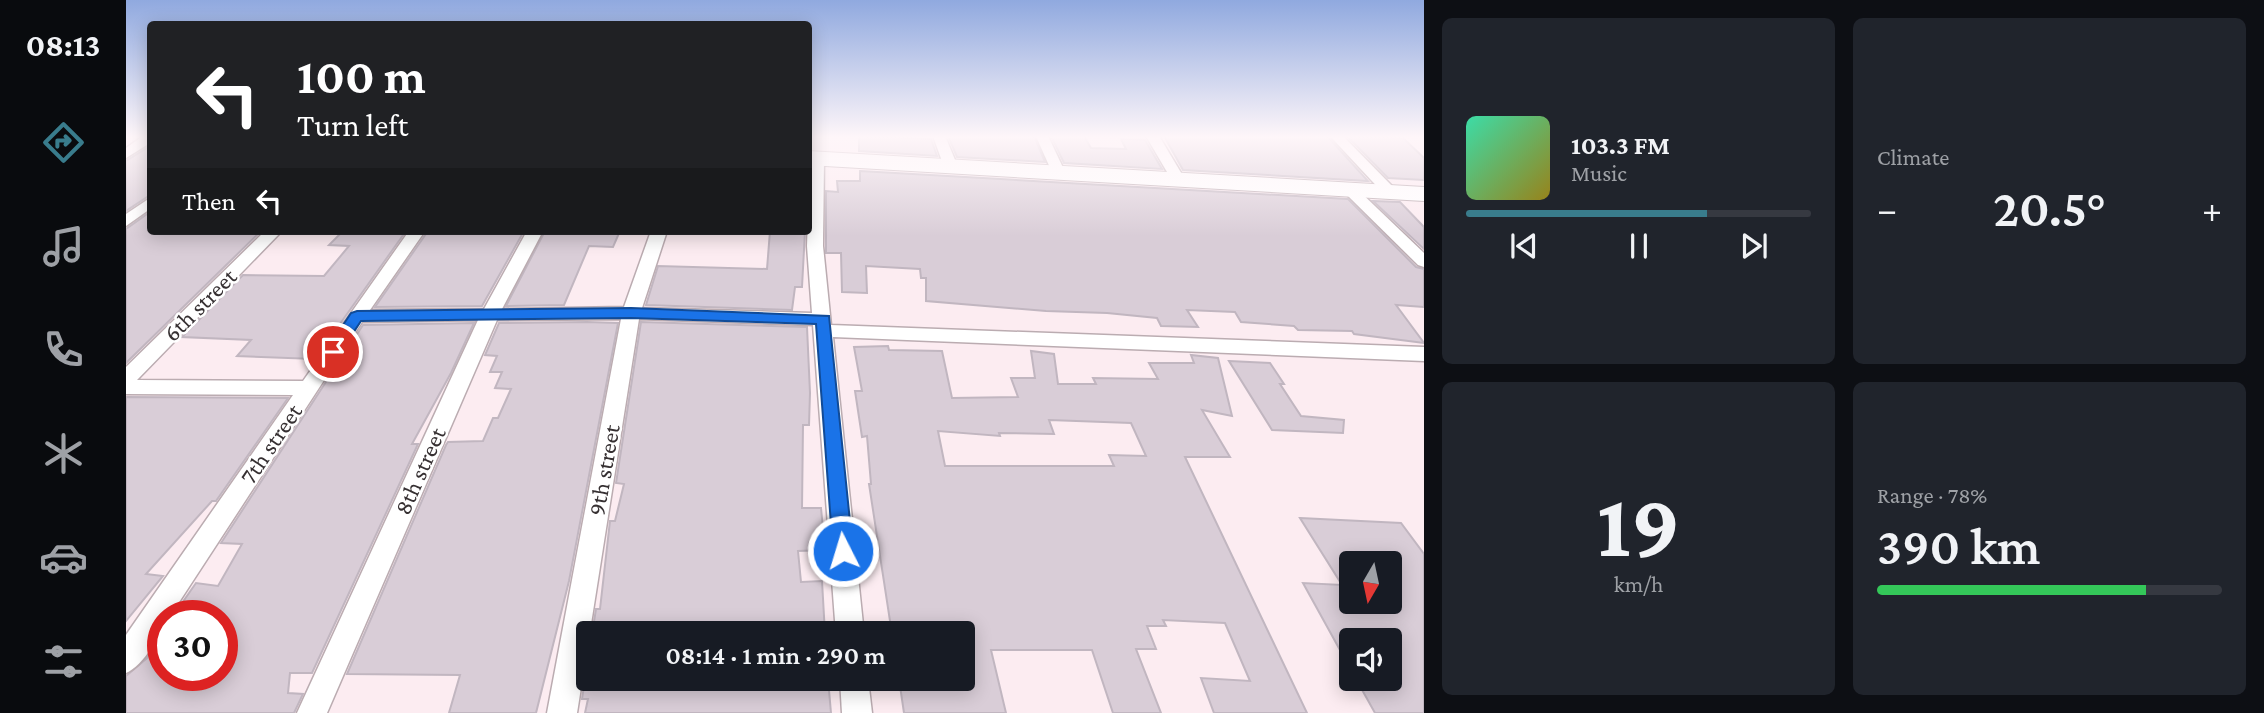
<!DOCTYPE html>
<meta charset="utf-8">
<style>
body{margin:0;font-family:"Crimson Pro",serif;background:#20242c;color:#f1f3f6;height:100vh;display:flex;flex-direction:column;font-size:26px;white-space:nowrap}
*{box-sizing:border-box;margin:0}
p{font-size:23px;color:#9ea1a6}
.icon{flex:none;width:38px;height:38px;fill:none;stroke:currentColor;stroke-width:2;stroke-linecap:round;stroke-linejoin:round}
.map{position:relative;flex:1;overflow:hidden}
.drawer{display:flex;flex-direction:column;gap:18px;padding:18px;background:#0d0f14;width:840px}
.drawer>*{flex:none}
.hud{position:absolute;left:21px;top:21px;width:665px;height:214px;border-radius:7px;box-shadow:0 4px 18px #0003;background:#202124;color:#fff;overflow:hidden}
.needle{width:46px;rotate:189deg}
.fabs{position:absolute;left:1213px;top:551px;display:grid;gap:14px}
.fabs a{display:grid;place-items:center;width:63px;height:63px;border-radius:7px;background:#171b24;box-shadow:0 4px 18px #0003;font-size:35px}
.speed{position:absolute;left:21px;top:600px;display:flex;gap:14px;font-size:35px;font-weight:700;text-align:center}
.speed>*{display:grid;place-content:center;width:91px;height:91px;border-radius:50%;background:#171b24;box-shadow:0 4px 18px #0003;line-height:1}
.speed .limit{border:10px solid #d22;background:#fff;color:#111}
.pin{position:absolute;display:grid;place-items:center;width:60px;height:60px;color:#fff;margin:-30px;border:4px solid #fff;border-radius:50%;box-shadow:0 2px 7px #0007}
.me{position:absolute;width:77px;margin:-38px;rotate:355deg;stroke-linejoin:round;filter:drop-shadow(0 0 5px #0008)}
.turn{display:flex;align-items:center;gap:24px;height:147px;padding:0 35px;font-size:32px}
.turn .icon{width:91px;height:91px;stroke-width:2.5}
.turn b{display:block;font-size:49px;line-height:60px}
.then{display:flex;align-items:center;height:66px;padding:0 35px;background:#0003;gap:14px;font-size:26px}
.big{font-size:52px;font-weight:600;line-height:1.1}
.drawer .widget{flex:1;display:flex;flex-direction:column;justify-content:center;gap:10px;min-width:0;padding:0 24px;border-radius:10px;background:#20242c}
.drawer .dial{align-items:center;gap:0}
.dial b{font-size:91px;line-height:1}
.song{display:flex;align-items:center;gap:21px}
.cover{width:84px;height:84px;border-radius:10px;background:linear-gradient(135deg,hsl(160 70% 55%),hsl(50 70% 35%))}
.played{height:7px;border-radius:4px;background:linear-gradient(90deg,#397c8c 70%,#363941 70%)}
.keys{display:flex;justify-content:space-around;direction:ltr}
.heat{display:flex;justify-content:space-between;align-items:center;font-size:38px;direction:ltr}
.charge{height:10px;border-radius:5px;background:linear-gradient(90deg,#34c759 78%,#363941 0)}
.drawer .tiles{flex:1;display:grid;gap:18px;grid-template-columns:repeat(2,1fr)}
.trip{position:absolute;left:450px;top:621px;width:399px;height:70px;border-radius:7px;background:#171b24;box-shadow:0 4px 18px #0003;font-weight:600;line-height:70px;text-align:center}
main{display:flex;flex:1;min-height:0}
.menu{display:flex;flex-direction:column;width:126px;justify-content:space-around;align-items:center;background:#090b0e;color:#9ea1a6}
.menu .icon{width:49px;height:49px}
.menu .active{color:#397c8c}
.menu b{font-size:32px;color:#f1f3f6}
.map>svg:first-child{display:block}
</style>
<main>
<nav class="menu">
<b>08:13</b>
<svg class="icon active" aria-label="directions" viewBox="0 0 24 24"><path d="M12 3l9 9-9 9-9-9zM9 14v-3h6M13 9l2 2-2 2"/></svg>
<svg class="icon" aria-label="music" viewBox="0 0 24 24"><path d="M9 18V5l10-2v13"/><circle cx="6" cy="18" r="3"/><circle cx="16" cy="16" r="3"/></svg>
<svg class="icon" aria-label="phone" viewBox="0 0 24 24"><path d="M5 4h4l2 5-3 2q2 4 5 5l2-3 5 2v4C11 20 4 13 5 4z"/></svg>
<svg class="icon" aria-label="climate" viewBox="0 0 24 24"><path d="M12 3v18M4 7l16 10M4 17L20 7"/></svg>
<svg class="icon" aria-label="car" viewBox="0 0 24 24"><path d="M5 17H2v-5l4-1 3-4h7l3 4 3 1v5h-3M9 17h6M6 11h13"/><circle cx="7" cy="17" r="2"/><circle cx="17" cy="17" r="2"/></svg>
<svg class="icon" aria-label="filters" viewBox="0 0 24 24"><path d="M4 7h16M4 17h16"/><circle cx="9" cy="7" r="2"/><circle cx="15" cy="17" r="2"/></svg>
</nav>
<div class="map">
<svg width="1298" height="713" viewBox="0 0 1298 713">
<rect width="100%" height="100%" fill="#fcecf1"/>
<g fill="#d9cdd7" stroke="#c1b6c0" stroke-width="2" fill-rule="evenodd">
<path d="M733,136l72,3 6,17 -78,-5z"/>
<path d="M822,136h86l11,26 -88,-5z"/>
<path d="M925,136h33l7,12 35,1 -5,-10 24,1 17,29 -98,-6z"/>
<path d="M1038,136h163l41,45 -185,-11z"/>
<path d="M1221,136l56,2 21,20v22l-36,-2z"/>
<path d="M24,146v49l-24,16v-50z"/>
<path d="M734,171l488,28 68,68 8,2v38l-28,-2 28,38 -70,-9 -2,-3 -54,-1 -4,-4 -53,-4 -6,-10 -48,-2 11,17 -37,-1 -4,-8 -50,-5 -61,-2 -120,-10v-23h-5l-1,-9 -54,-3 1,27 -25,-1 -1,-39h-15v-62l12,1 -1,-11h23z"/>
<path d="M1247,201l27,1 24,25v22z"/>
<path d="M24,212v19h111l-135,132v-134z"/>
<path d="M217,231h63l-91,128 -78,-3 14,-16 -69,-3 61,-62 81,1 25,-30 -20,-1z"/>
<path d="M302,231h96l-42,75 -107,1z"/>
<path d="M419,231h75l-7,16 -24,-1 -25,59 -58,1z"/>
<path d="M644,231h35l-3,56h-7l-3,23 -146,-5 12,-39 109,3z"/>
<path d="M461,322l31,1 -49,258 -33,132h-87l11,-38 -113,-1 99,-229 2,-3 35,-1 10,-23h5l13,-29 -16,-1 7,-16h-12l7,-16 -12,-1 14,-32z"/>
<path d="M515,322l166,5 3,66 -1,32h-6l-1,83h19l4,42 -27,1 3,31 21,-1 3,53h-233l4,-25h4l10,-88h5l9,-37 -8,-1z"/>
<path d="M348,323l-23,50 -39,71h6l-106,229h-22l-2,20 15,1 -9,19h-168v-37l21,-18 16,-28v46h59v-60h-49l23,-33 22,3 24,-42 -21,-1 142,-218z"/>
<path d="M762,346l1,4 53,1 10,47 66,-1 -7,-19h24l-4,-27 23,3 4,30h38l-3,-6 65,1 -9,-16h45l-3,-8 27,3 14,58 -30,-6 28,47h-45l122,256h-93l-13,-35 49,3 -25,-58 -62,-3 3,6h-19l9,23h-20l25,64h-48l-21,-63h-101l15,63h-102l-5,-34h63v-45h-70l-23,-150h2l-4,-48 -5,1 -7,-46h7l-8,-44zM923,420l82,3 15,33 -37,-1 5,11h-169l-7,-35 62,5 -1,-3 55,1z"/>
<path d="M1103,361l41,2 14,21h-4l21,32 43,4 -1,13 -71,-3z"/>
<path d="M0,397l162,1 -72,103h-4l-66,73 17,2 -37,45z"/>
<path d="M1174,518l101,5 23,31v159h-49l-19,-34h34v-39h-39v30l-48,-87 39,2zM1225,564h39v38h-39z"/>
<path d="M459,679h243l3,34h-246l3,-14h-6z"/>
</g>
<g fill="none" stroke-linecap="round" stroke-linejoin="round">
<g stroke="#bbacb1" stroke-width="3">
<g id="street">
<path d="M17,136h7v7l-24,15v-10z"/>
<path d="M807,136h12l13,31 -2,3h-10l-2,-3z"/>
<path d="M910,136h12l18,38 -2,3h-10z"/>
<path d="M1020,136h13l27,45 -2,3h-10z"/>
<path d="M1204,136h13l52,53 2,3 -2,3h-10z"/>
<path d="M691,155l7,4 -1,87 8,79 593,22v14l-591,-24 31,297h-28l-23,-309 -174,-6 -62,394h-30l74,-394 -124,1 -170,393h-30l181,-393 -116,2 -192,294h-7c0,18 -20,50 -37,57v-38l167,-240 -167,-1v-27l139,-136h17l-145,149 166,1 106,-150h16l-55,79 114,-1 43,-78h16l-41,78 122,-2 27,-76h16l-25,77 170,5 -5,-67 3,-87z"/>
<path d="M1224,186l5,1 69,66v14l-6,-2 -73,-72 -2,-3 2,-3z"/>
<path d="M24,198v11l-24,17v-12z"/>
<path d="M714,679h28l4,34h-30z"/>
</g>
</g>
<g stroke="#bbacb1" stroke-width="2">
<path id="primary" d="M682,151l616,36v14l-616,-36z"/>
</g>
<use href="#street" fill="#fff" fill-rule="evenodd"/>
<use href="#primary" fill="#fff" fill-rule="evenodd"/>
</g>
<linearGradient id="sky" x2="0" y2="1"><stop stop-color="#90a9df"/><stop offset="0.58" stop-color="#fef6f9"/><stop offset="1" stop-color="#fef6f9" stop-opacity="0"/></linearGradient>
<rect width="1298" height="236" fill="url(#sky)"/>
<path fill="#1a73e8" stroke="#114b97" stroke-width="2" d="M505,308l198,8 24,235 -3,6 -7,3 -7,-3 -3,-6 -17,-227 -185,-6 -270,3 -23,35 -5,1 -8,-5 26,-39 6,-2z"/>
<g text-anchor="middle" stroke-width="5" stroke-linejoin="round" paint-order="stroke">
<g font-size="24" fill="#363032" stroke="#fff">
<text transform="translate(74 305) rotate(-45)" y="8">6th street</text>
<text transform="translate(145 444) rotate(-56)" y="8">7th street</text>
<text transform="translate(478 470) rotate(-80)" y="8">9th street</text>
<text transform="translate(294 471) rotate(-66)" y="8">8th street</text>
</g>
</g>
</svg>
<div class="fabs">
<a><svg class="needle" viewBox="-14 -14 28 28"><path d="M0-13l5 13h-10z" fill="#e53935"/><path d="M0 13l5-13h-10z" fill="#9ea1a6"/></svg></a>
<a><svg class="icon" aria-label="sound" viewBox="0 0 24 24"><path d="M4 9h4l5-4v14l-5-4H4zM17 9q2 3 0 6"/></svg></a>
</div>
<div class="speed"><div class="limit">30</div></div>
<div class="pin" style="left:207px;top:352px;background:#d93025"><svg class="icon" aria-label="arrive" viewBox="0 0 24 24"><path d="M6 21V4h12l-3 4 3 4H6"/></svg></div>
<svg class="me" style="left:717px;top:551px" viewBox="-20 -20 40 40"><circle r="17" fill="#1a73e8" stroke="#fff" stroke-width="3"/><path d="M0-11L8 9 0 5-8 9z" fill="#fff"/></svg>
<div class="trip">08:14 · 1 min · 290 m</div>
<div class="hud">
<div class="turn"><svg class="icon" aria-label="left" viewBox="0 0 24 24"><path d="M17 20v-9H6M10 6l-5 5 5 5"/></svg><div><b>100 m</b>Turn left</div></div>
<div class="then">Then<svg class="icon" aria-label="left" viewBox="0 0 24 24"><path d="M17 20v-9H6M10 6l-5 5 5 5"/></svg></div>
</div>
</div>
<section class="drawer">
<div class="tiles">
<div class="widget">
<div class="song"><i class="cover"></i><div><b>103.3 FM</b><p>Music</p></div></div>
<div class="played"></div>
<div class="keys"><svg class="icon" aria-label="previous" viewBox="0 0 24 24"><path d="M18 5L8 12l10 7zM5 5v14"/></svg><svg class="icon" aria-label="pause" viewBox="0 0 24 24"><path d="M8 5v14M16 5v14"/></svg><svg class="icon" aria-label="next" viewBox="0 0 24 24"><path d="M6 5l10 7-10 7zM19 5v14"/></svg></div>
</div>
<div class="widget"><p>Climate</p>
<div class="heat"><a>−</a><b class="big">20.5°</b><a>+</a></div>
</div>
<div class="widget dial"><b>19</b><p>km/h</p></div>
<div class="widget"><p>Range · 78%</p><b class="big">390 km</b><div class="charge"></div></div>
</div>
</section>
</main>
